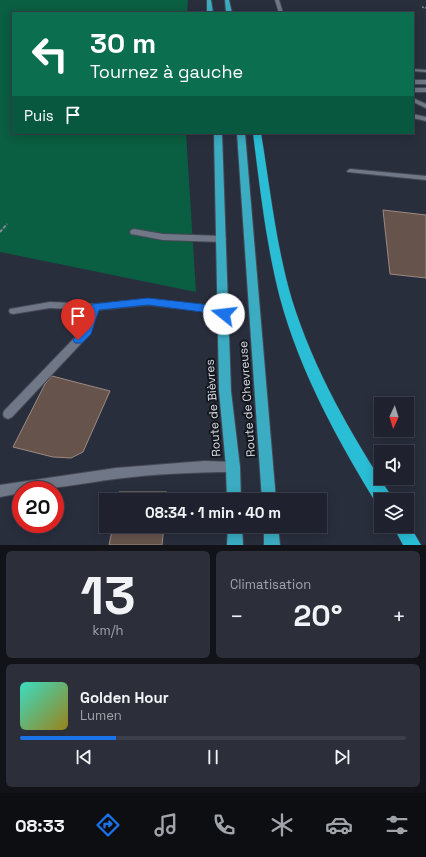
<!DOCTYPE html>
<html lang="fr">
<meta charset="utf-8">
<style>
body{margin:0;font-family:"Space Grotesk",sans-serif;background:#2c2f3a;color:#f1f3f6;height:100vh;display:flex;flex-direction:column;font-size:15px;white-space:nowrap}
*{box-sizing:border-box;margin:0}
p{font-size:13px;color:#a1a4aa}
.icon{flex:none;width:22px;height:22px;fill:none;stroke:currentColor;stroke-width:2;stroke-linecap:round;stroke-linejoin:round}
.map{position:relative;height:545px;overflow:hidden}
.sheet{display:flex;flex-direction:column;gap:6px;padding:6px;background:#111319;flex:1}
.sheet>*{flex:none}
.banner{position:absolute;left:12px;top:12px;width:402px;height:122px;border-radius:0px;box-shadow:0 2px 10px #0003,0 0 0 1px #3c3f4a;background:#0b6e4f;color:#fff;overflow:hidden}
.needle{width:26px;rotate:184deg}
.tools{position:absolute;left:374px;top:397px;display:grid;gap:8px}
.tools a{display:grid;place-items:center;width:40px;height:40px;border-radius:0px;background:#1f222e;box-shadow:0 2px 10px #0003,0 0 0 1px #3c3f4a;font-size:20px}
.speed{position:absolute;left:12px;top:481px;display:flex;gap:8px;font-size:20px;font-weight:700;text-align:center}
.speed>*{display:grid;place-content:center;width:52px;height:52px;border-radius:50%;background:#1f222e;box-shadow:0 2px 10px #0003,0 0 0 1px #3c3f4a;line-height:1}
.speed .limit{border:6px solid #d22;background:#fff;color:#111}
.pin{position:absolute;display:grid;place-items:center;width:34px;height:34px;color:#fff;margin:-41px -17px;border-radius:50% 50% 50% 0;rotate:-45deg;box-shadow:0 0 4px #0007}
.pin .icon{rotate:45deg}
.me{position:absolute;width:44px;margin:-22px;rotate:286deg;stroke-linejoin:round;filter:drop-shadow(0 0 3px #0008)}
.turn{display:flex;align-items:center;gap:14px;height:84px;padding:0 12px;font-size:18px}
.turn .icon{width:52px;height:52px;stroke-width:2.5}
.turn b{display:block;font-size:28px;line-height:34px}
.then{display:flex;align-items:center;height:38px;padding:0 12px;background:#0003;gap:8px;font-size:15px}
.big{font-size:30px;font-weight:700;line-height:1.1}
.sheet .card{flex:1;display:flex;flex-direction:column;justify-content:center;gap:6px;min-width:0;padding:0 14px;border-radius:6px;background:#2c2f3a}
.sheet .dial{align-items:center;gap:0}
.dial b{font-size:52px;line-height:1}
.song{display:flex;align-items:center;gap:12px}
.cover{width:48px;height:48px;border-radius:6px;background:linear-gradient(135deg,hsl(170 70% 55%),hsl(50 70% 35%))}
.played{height:4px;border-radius:2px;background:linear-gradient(90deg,#1a73e8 25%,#3c3f4a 25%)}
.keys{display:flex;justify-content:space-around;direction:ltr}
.heat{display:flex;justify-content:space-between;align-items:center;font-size:22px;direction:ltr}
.sheet .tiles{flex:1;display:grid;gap:6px;grid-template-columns:1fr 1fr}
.card:last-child{grid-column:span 2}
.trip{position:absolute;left:99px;top:493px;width:228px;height:40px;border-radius:0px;background:#1f222e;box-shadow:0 2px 10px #0003,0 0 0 1px #3c3f4a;font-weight:700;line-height:40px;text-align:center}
.dock{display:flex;height:64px;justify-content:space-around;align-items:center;background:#0c0e12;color:#a1a4aa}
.dock .icon{width:28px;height:28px}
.dock .active{color:#1a73e8}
.dock b{font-size:18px;color:#f1f3f6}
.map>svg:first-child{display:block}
</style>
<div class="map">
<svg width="426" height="545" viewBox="0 0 426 545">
<rect width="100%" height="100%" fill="#292e3d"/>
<path fill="#0a5e41" d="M0,0h188l-1,13h-174v120h173l10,159 -196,-40z"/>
<g fill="#66544c" stroke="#9d8981">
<path d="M383,210l43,5v63l-36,-4z"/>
<path d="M52,376l58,15 -27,61 -12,6 -18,-1 -40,-10 32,-63z"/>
<path d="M119,492h48v8h-50z"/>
<path d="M113,526h51l-2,19h-53z"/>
</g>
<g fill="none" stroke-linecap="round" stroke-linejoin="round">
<g stroke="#454955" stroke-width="2">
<g id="service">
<path d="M275,0h4l4,13h-4z"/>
<path d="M413,69l13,1v2l-13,-1z"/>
<rect x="413" y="80" width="13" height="4"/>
<rect x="413" y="88" width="13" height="4"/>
<path d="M413,98l13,6v4l-13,-6z"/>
<path d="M350,169l76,7v4l-78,-8 -1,-1z"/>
<path d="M134,229l29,5 59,2 4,3 -4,3 -59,-2 -32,-6 -1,-2 1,-2z"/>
<path d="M148,299l54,6 24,7 1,2 -1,2 -3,2 -21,-7 -54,-6 -50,5 -8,24 -78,83 -4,2 -4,-2 -1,-3 1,-3 79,-82 7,-19 -40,-2 -37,6 -3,-1 -1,-2 1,-2 40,-7 45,2z"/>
<path d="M204,461l29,1 4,1 1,4 -1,4 -4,1c-40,0 -79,2 -118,7 -32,4 -63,11 -94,11v3l-21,4v-12l116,-17z"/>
</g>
</g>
<g stroke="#454955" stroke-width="2">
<path id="tertiary" d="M413,114l13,3v4l-13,-3z"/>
</g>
<g stroke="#454955" stroke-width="2">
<g id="primary">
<path d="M207,0h4l2,13h-6z"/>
<path d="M225,0h4l3,13h-6z"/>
<path d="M214,133h8l9,258 9,76 1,33h-14l-1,-33 -7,-76z"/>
<path d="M237,133h8l31,367h-14z"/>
<path d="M228,526h14l1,19h-16z"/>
<path d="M264,526h14l2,19h-16z"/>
</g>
</g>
<g stroke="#454955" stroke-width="1">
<g id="trunk">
<path d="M253,133h8c9,55 15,113 31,167 22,70 58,133 98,194l2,6h-11v7l-3,-1c-40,-65 -78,-134 -98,-208 -14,-54 -20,-110 -27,-165z"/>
<path d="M407,521l14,24h-18l-10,-19h14z"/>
</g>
</g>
<path stroke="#858995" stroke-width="1.5" stroke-dasharray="2 1" stroke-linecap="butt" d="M422,7l4,1"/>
<path stroke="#858995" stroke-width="2" stroke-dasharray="3.5 1.5" stroke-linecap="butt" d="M0,232l7,-8"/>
<use href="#service" fill="#707787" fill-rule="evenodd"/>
<use href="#tertiary" fill="#707787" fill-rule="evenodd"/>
<use href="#primary" fill="#3bacc2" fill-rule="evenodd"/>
<use href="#trunk" fill="#2abed6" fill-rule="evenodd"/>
</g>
<path fill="#1a73e8" stroke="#114b97" d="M148,298l54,6 25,7 1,3 -4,4 -22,-6 -54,-7 -49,5 -8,24 -9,9h-7l-2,-3 10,-12 9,-24z"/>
<g text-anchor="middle" stroke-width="4" stroke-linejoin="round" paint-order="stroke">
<g font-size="12" fill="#d6dae3" stroke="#14171d">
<text transform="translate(247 399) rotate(-94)" y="4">Route de Chevreuse</text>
<text transform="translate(213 408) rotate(-94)" y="4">Route de Bièvres</text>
</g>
</g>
</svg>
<div class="tools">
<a><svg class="needle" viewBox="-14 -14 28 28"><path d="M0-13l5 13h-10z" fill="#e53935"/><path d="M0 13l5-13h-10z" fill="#a1a4aa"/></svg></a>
<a><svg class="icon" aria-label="sound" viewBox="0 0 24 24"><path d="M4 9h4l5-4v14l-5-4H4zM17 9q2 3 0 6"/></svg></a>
<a><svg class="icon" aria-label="layers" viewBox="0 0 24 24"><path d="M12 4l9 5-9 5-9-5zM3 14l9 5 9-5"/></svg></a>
</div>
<div class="speed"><div class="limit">20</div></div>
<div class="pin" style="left:78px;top:340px;background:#d93025"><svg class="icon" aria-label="arrive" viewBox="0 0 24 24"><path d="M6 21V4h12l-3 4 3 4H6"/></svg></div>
<svg class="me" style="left:224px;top:314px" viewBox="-20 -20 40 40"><circle r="19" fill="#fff"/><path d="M0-13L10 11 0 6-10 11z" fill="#1a73e8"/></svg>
<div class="trip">08:34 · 1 min · 40 m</div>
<div class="banner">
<div class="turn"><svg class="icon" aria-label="left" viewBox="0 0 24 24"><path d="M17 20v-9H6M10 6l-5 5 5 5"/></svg><div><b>30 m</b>Tournez à gauche</div></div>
<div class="then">Puis<svg class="icon" aria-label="arrive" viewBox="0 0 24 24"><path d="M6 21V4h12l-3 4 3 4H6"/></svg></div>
</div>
</div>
<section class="sheet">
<div class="tiles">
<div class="card dial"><b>13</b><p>km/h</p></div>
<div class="card"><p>Climatisation</p>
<div class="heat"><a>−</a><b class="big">20°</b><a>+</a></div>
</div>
<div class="card">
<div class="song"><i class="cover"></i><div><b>Golden Hour</b><p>Lumen</p></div></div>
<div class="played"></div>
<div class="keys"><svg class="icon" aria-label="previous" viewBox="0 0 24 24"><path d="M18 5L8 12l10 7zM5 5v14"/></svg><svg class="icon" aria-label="pause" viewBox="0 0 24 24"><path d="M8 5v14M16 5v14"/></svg><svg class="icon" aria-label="next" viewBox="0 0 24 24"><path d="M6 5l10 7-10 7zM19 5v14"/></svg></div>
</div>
</div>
</section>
<nav class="dock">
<b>08:33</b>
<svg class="icon active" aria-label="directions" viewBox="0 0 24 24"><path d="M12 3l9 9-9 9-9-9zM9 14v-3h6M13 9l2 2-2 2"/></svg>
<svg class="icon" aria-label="music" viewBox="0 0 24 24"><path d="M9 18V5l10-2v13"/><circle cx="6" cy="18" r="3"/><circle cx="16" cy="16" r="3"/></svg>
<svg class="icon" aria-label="phone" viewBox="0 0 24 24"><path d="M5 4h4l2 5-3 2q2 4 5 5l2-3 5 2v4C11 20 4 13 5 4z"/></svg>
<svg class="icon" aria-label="climate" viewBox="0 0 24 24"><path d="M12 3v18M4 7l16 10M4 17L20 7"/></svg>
<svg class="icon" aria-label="car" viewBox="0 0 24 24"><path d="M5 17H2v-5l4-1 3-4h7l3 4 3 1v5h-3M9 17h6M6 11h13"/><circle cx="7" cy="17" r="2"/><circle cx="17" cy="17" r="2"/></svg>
<svg class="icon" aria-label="filters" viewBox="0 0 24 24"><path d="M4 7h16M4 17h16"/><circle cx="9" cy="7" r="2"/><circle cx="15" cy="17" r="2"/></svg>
</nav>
